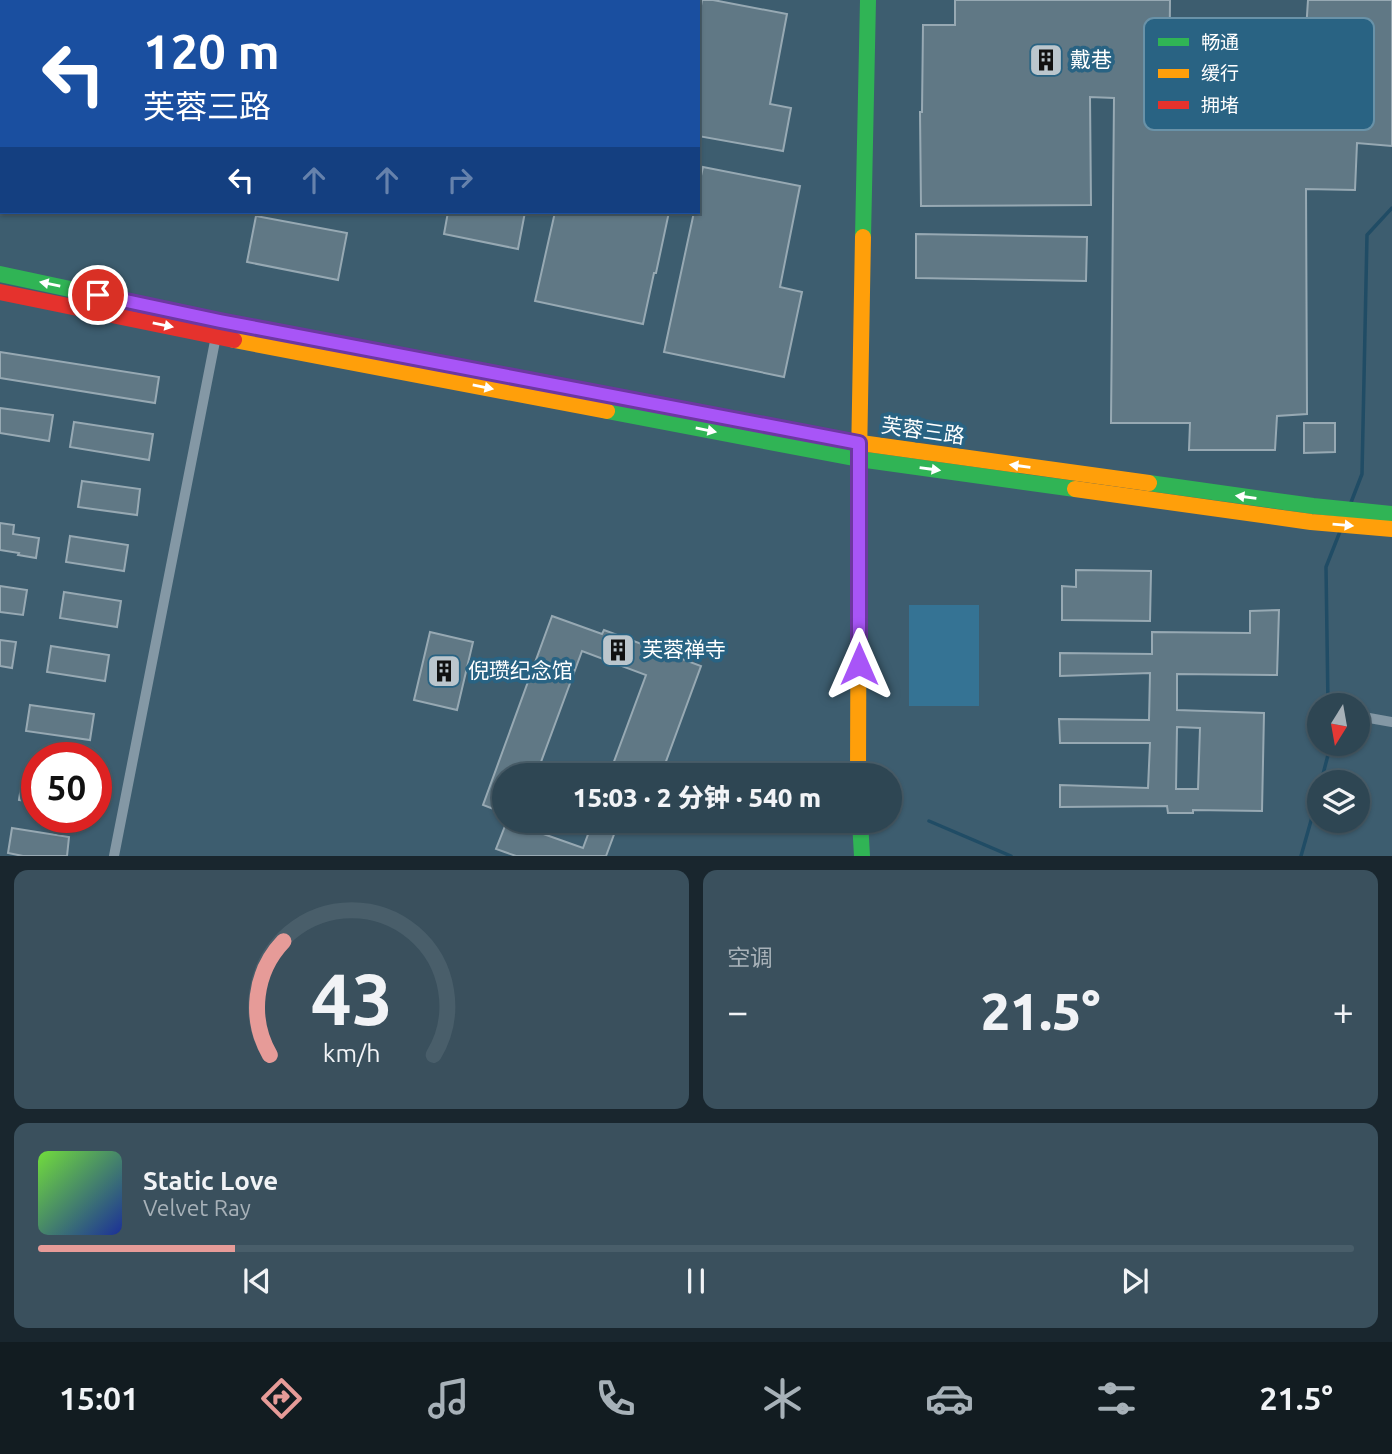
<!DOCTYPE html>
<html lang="zh">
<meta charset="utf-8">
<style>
body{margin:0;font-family:Ubuntu,"Noto Sans SC",sans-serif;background:#3a505d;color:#f1f3f6;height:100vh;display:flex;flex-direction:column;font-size:26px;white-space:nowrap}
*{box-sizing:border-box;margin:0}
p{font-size:23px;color:#a7b1b8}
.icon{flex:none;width:38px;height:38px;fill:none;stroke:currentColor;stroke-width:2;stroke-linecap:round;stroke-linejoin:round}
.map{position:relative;height:856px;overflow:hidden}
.drawer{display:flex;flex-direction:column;gap:14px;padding:14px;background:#19262e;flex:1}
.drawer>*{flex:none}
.top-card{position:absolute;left:0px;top:0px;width:700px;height:214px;box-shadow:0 2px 5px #0004,0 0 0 2px #495e6a;background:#1a4fa0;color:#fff;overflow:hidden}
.needle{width:46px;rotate:191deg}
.fabs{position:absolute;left:1307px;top:693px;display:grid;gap:14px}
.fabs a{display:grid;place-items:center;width:63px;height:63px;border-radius:50%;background:#2e4653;box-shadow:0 2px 5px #0004,0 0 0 2px #495e6a;font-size:35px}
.speed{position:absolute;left:21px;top:742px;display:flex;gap:14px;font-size:35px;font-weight:700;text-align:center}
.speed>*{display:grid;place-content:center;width:91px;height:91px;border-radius:50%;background:#2e4653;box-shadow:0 2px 5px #0004,0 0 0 2px #495e6a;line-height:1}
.speed .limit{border:10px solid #d22;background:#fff;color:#111}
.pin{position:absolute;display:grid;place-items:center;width:60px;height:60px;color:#fff;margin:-30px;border:4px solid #fff;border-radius:50%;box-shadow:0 2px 7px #0007}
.me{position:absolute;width:77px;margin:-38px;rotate:0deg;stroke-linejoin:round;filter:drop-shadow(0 0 5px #0008)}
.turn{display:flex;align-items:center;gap:24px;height:147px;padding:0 28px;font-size:32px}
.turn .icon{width:91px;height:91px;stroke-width:2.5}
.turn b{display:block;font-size:49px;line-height:60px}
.lanes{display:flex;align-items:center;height:66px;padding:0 28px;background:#0003;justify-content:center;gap:35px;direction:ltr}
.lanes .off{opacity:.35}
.big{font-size:52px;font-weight:800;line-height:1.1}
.drawer .card{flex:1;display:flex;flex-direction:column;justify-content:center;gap:10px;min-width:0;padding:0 24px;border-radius:14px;background:#3a505d}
.drawer .dial{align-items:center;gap:0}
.dial svg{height:182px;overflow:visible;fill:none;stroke:#495e6a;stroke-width:7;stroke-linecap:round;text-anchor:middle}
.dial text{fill:#f1f3f6;stroke:none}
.song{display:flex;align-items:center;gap:21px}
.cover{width:84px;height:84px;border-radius:10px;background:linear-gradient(135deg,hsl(100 70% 55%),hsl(230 70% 35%))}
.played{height:7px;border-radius:4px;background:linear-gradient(90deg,#e69b98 15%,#495e6a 15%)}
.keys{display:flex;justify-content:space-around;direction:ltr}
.heat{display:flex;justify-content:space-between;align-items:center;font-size:38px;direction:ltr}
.drawer .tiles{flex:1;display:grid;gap:14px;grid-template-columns:1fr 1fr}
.card:last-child{grid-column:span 2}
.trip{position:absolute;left:492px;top:763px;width:410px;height:70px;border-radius:35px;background:#2e4653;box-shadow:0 2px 5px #0004,0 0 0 2px #495e6a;font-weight:800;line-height:70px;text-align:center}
.tabs{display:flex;height:112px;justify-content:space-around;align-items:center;background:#121c21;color:#a7b1b8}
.tabs .icon{width:49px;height:49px}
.tabs .current{color:#e69b98}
.tabs b{font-size:32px;color:#f1f3f6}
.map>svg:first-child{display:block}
</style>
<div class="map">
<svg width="1392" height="856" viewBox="0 0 1392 856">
<rect width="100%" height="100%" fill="#3d5d6f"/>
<rect fill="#357394" x="909" y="605" width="70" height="101"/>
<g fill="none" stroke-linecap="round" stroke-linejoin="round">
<g stroke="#204c65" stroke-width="3.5">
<path d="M1350,505l12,-31 5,-239 25,-27"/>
<path d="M1328,705l-2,-138 15,-38"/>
<path d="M1321,782l7,-27v-11"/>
<path d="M929,821l82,35"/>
<path d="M1301,856l19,-67"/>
</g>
</g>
<g fill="#607885" stroke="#97a9b3" stroke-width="2" fill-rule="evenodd">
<path d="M702,0h11l74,14 -17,90 21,4 -8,43 -85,-15v-114z"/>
<path d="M955,0h215l-1,106 132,2 7,-108h84v146l-35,-3 -2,47 -49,-1 1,225 -30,2 -2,34h-86l1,-27h-79l3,-325 -24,-1 1,108 -170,1 -1,-94h2l1,-87h32z"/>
<path d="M703,167l97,19 -20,101 22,5 -18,85 -120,-25 30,-140h4v-23z"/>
<path d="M448,212h77l-7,37 -74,-15z"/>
<path d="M555,212h114l-13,61h-2l-11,51 -108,-23z"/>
<path d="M256,216l91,17 -9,47 -91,-18z"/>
<path d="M916,234l171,3 -1,44 -170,-3z"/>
<path d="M0,352l159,25 -4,26 -155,-25z"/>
<path d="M0,408l53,7 -4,26 -49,-8z"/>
<path d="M74,422l79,12 -4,26 -79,-13z"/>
<path d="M1304,423h31v29l-31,1z"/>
<path d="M82,481l58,8 -3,26 -59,-8z"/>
<path d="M0,523l14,2 -1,9 26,4 -3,20 -18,-3 1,-2 -19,-3z"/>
<path d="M70,536l58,9 -4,26 -58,-9z"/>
<path d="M1076,570l75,1 -1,50 -88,-1v-34l14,1z"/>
<path d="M0,586l27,4 -4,25 -23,-3z"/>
<path d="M64,592l57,9 -4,26 -57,-9z"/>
<path d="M1279,610l-2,65 -100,-1v36l87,3 -2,98 -69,-1v3h-25l-1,-7 -107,1v-22l88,3 2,-45h-90l-1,-24 90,1 1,-47 -90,3v-23l92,1v-22l98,1v-22zM1177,727l23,1 -2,61h-22z"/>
<path d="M552,616l50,18 2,-4 97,36 -40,109h-52l37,-100 -64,-24 -41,111 33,12v1h-70v38l-21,-8z"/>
<path d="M430,632l43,10 -16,68 -43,-10z"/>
<path d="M0,640l16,2 -4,26 -12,-2z"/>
<path d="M51,646l58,9 -4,26 -58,-9z"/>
<path d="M30,705l64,9 -4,26 -64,-9z"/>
<path d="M23,774l14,2 -1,27 -17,-3z"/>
<path d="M507,821h12l-1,4 65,23 10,-27h26l-13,35h-90l-20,-7z"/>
<path d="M12,828l57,9 -2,19h-44l-15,-3z"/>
</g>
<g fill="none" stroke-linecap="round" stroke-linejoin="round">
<g stroke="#8498a5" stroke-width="10">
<path d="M1358,716l34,6"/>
<path d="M114,856l103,-525"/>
</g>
<g stroke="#30b455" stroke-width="16">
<path d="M863,237l5,-237"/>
<path d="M0,274l220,47 486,93"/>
<path d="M607,411l252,48 216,30"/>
<path d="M1149,483l164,23 79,8"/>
<path d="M860,821l2,35"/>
</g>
<g stroke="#ff9f0a" stroke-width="16">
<path d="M234,340l373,71"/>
<path d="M706,414l155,29 288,40"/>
<path d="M1075,489l236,33 81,7"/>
<path d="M858,775l1,-316 4,-222"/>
</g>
<path stroke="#e5322d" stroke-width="16" d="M0,292l234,48"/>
</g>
<defs><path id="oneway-solid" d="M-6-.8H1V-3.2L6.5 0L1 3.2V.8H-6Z" transform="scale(1.75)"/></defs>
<g fill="#fff">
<use href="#oneway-solid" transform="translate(50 284) rotate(-168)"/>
<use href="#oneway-solid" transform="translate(163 325) rotate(12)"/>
<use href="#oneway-solid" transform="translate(483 387) rotate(11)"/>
<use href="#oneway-solid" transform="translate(706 430) rotate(11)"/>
<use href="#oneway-solid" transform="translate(1020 466) rotate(-172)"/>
<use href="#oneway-solid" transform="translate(930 469) rotate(8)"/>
<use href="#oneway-solid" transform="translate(1246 497) rotate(-172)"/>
<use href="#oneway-solid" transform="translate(1343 525) rotate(5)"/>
</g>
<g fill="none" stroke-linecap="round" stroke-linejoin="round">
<g stroke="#6d37a1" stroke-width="18">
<path id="route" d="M98,295l122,26 639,122v221"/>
</g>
<use href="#route" stroke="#a855f7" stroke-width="12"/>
</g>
<defs>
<g id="building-square" transform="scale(1.75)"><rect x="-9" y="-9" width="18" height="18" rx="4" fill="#bbc6cd" stroke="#296383"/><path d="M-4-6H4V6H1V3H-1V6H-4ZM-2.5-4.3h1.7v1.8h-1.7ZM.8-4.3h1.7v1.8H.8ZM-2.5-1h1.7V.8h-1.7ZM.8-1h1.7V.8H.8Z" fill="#111"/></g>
</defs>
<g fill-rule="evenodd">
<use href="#building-square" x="1046" y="60"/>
<use href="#building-square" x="618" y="650"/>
<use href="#building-square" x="444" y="671"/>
</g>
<g text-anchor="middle" stroke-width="7" stroke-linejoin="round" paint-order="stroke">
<g font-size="21" fill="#fff" stroke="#296383" text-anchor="start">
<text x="1070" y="67">戴巷</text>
<text x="642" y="657">芙蓉禅寺</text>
<text x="468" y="678">倪瓒纪念馆</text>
</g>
<g font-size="21" fill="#fff" stroke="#296383">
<text transform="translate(923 431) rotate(8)" y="7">芙蓉三路</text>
</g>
</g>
<rect x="1144" y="18" width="230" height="112" rx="10" fill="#296383" stroke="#6992a8" stroke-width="2"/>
<rect x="1158" y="38" width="31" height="8" fill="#30b455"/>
<rect x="1158" y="69" width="31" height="9" fill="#ff9f0a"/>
<rect x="1158" y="101" width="31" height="8" fill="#e5322d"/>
<g font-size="19" fill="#fff">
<text x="1201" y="49">畅通</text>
<text x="1201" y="80">缓行</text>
<text x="1201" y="112">拥堵</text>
</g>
</svg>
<div class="fabs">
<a><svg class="needle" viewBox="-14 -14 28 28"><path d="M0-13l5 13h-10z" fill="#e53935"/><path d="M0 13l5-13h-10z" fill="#a7b1b8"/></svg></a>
<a><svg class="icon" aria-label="layers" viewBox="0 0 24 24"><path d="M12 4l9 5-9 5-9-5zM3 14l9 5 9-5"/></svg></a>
</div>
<div class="speed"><div class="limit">50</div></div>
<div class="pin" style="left:98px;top:295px;background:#d93025"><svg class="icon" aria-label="arrive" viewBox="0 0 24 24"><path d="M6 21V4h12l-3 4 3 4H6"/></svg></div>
<svg class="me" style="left:859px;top:664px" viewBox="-20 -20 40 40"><path d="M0-17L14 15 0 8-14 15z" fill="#a855f7" stroke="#fff" stroke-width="4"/></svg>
<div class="trip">15:03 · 2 分钟 · 540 m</div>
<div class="top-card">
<div class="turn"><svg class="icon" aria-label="left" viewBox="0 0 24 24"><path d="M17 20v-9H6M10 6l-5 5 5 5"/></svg><div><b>120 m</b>芙蓉三路</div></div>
<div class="lanes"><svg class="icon" aria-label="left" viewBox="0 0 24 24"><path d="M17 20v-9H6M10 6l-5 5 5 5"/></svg><svg class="icon off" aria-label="ahead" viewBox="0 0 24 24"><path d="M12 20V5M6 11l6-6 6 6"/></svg><svg class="icon off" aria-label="ahead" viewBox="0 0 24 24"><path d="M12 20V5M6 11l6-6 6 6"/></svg><svg class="icon off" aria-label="right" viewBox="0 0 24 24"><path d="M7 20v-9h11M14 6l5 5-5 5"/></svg></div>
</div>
</div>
<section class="drawer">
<div class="tiles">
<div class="card dial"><svg viewBox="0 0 100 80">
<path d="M14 69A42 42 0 1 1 86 69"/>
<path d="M14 69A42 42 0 0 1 20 19" stroke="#e69b98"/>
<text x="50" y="56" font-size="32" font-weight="700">43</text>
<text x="50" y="72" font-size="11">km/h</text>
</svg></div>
<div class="card"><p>空调</p>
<div class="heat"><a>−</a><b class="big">21.5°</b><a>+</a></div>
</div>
<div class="card">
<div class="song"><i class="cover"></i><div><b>Static Love</b><p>Velvet Ray</p></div></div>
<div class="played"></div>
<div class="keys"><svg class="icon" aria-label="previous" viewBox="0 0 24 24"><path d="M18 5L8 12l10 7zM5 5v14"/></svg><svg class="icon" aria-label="pause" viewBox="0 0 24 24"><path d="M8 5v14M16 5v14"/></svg><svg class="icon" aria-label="next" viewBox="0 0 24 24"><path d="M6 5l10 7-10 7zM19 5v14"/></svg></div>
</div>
</div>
</section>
<nav class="tabs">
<b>15:01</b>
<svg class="icon current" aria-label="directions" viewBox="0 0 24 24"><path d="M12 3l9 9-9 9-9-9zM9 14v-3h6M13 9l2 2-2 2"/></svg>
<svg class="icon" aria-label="music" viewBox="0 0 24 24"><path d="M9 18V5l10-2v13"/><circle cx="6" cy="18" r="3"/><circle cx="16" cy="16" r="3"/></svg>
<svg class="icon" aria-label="phone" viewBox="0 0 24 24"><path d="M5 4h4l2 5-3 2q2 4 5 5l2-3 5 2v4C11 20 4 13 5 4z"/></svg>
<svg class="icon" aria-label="climate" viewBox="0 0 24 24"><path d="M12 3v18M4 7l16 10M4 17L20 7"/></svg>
<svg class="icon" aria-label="car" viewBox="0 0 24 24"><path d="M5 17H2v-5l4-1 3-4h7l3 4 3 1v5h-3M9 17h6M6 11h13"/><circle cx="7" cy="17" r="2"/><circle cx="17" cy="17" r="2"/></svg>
<svg class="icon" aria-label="filters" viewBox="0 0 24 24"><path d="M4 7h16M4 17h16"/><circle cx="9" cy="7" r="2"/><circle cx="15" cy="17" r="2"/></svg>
<b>21.5°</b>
</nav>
